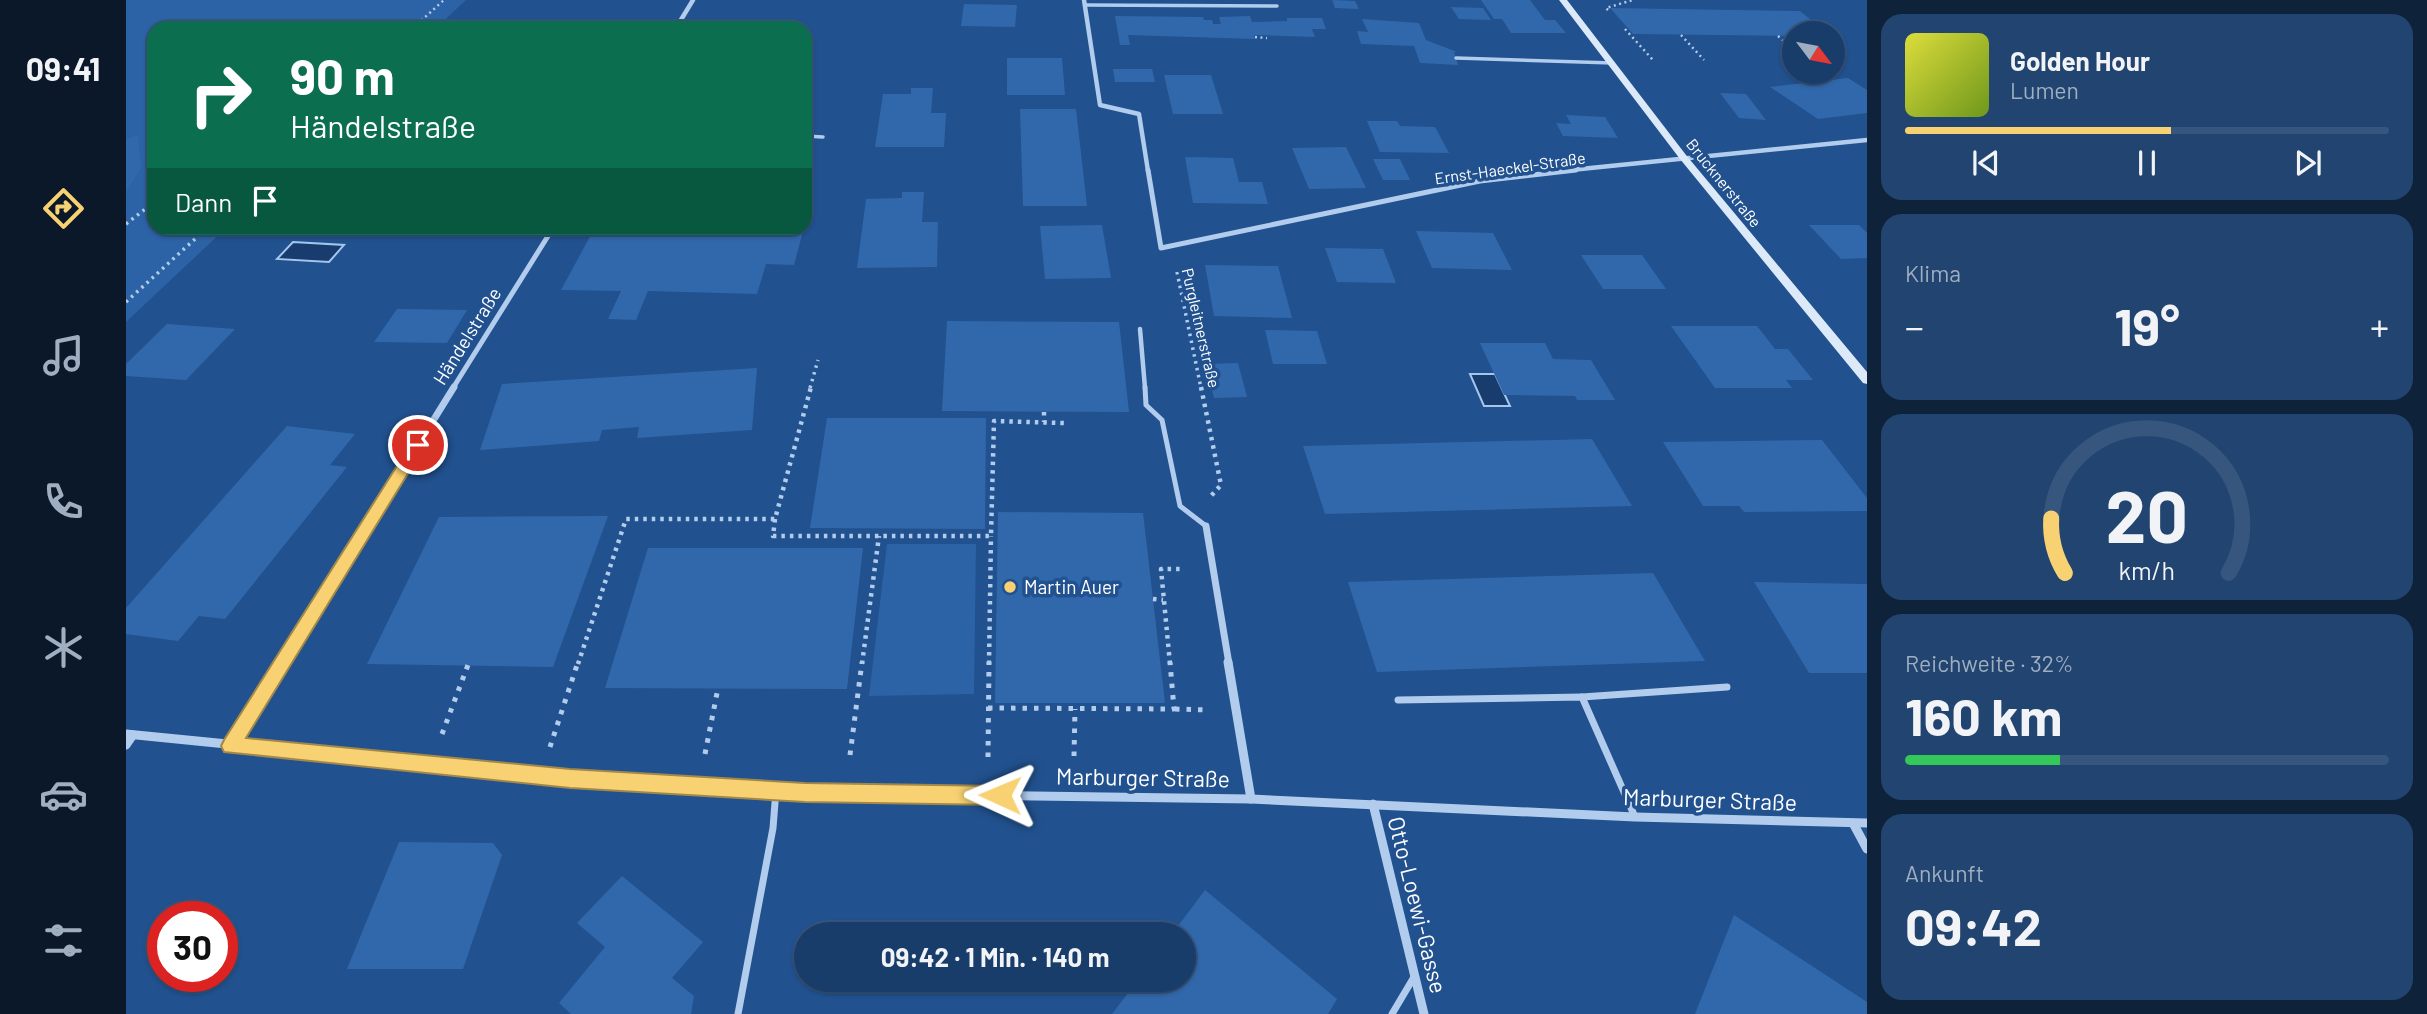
<!DOCTYPE html>
<html lang="de">
<meta charset="utf-8">
<style>
body{margin:0;font-family:Barlow,sans-serif;background:#224470;color:#f1f3f6;height:100vh;display:flex;flex-direction:column;font-size:26px;white-space:nowrap}
*{box-sizing:border-box;margin:0}
p{font-size:23px;color:#9faec1}
.icon{flex:none;width:38px;height:38px;fill:none;stroke:currentColor;stroke-width:2;stroke-linecap:round;stroke-linejoin:round}
.map{position:relative;flex:1;overflow:hidden}
.panel{display:flex;flex-direction:column;gap:14px;padding:14px;background:#0e223a;width:560px}
.panel>*{flex:none}
.banner{position:absolute;left:21px;top:21px;width:665px;height:214px;border-radius:21px;box-shadow:0 2px 5px #0004,0 0 0 2px #37567e;background:#0b6e4f;color:#fff;overflow:hidden}
.needle{width:46px;rotate:122deg}
.controls{position:absolute;left:1656px;top:21px;display:grid;gap:14px}
.controls a{display:grid;place-items:center;width:63px;height:63px;border-radius:50%;background:#193d6a;box-shadow:0 2px 5px #0004,0 0 0 2px #37567e;font-size:35px}
.speed{position:absolute;left:21px;top:901px;display:flex;gap:14px;font-size:35px;font-weight:700;text-align:center}
.speed>*{display:grid;place-content:center;width:91px;height:91px;border-radius:50%;background:#193d6a;box-shadow:0 2px 5px #0004,0 0 0 2px #37567e;line-height:1}
.speed .limit{border:10px solid #d22;background:#fff;color:#111}
.pin{position:absolute;display:grid;place-items:center;width:60px;height:60px;color:#fff;margin:-30px;border:4px solid #fff;border-radius:50%;box-shadow:0 2px 7px #0007}
.me{position:absolute;width:77px;margin:-38px;rotate:271deg;stroke-linejoin:round;filter:drop-shadow(0 0 5px #0008)}
.turn{display:flex;align-items:center;gap:24px;height:147px;padding:0 28px;font-size:32px}
.turn .icon{width:91px;height:91px;stroke-width:2.5}
.turn b{display:block;font-size:49px;line-height:60px}
.then{display:flex;align-items:center;height:66px;padding:0 28px;background:#0003;gap:14px;font-size:26px}
.big{font-size:52px;font-weight:700;line-height:1.1}
.panel .widget{flex:1;display:flex;flex-direction:column;justify-content:center;gap:10px;min-width:0;padding:0 24px;border-radius:21px;background:#224470}
.panel .dial{align-items:center;gap:0}
.dial svg{height:182px;overflow:visible;fill:none;stroke:#37567e;stroke-width:7;stroke-linecap:round;text-anchor:middle}
.dial text{fill:#f1f3f6;stroke:none}
.song{display:flex;align-items:center;gap:21px}
.cover{width:84px;height:84px;border-radius:10px;background:linear-gradient(135deg,hsl(60 70% 55%),hsl(80 70% 35%))}
.played{height:7px;border-radius:4px;background:linear-gradient(90deg,#f8d172 55%,#37567e 55%)}
.keys{display:flex;justify-content:space-around;direction:ltr}
.heat{display:flex;justify-content:space-between;align-items:center;font-size:38px;direction:ltr}
.charge{height:10px;border-radius:5px;background:linear-gradient(90deg,#34c759 32%,#37567e 0)}
.trip{position:absolute;left:668px;top:922px;width:402px;height:70px;border-radius:35px;background:#193d6a;box-shadow:0 2px 5px #0004,0 0 0 2px #37567e;font-weight:700;line-height:70px;text-align:center}
main{display:flex;flex:1;min-height:0}
.tab-bar{display:flex;flex-direction:column;width:126px;justify-content:space-around;align-items:center;background:#0a182a;color:#9faec1}
.tab-bar .icon{width:49px;height:49px}
.tab-bar .current{color:#f8d172}
.tab-bar b{font-size:32px;color:#f1f3f6}
.map>svg:first-child{display:block}
</style>
<main>
<nav class="tab-bar">
<b>09:41</b>
<svg class="icon current" aria-label="directions" viewBox="0 0 24 24"><path d="M12 3l9 9-9 9-9-9zM9 14v-3h6M13 9l2 2-2 2"/></svg>
<svg class="icon" aria-label="music" viewBox="0 0 24 24"><path d="M9 18V5l10-2v13"/><circle cx="6" cy="18" r="3"/><circle cx="16" cy="16" r="3"/></svg>
<svg class="icon" aria-label="phone" viewBox="0 0 24 24"><path d="M5 4h4l2 5-3 2q2 4 5 5l2-3 5 2v4C11 20 4 13 5 4z"/></svg>
<svg class="icon" aria-label="climate" viewBox="0 0 24 24"><path d="M12 3v18M4 7l16 10M4 17L20 7"/></svg>
<svg class="icon" aria-label="car" viewBox="0 0 24 24"><path d="M5 17H2v-5l4-1 3-4h7l3 4 3 1v5h-3M9 17h6M6 11h13"/><circle cx="7" cy="17" r="2"/><circle cx="17" cy="17" r="2"/></svg>
<svg class="icon" aria-label="filters" viewBox="0 0 24 24"><path d="M4 7h16M4 17h16"/><circle cx="9" cy="7" r="2"/><circle cx="15" cy="17" r="2"/></svg>
</nav>
<div class="map">
<svg width="1741" height="1014" viewBox="0 0 1741 1014">
<rect width="100%" height="100%" fill="#21518e"/>
<g fill="#2b63a6">
<path d="M0,0h340l-30,28h-282v200h72l-100,94z"/>
<path d="M761,544h89l-2,150 -105,2z"/>
</g>
<g fill="#173c6d" stroke="#a4c6ed" stroke-width="2">
<path d="M167,242l51,3 -15,17 -52,-3z"/>
<path d="M1344,374h25l15,32h-26z"/>
</g>
<g fill="#3168ab">
<path d="M1206,0l23,1 4,8 -24,-1z"/>
<path d="M1355,0h49l15,20h10l11,13h-55l-9,-14h-8z"/>
<path d="M838,4l53,1 -2,22 -54,-1z"/>
<path d="M1325,7l32,1 8,12 -32,-1z"/>
<path d="M1484,8l190,3 27,22h-33v3l-161,-2z"/>
<path d="M989,16l88,1 1,3h8l1,4h8l-2,-7 31,-1 2,6 35,-1v-3h35l4,11h-14l3,8 -61,-2 1,4 -127,-4 2,10h-10z"/>
<path d="M630,19l27,1 19,3 -3,5h-65l4,-7 17,1z"/>
<path d="M1236,19l57,4 7,17 31,12h-3l4,13 -38,-2 -6,-17 -53,-2 -4,-13 11,1z"/>
<path d="M881,58h55l3,37h-58z"/>
<path d="M987,69h39l3,13h-40z"/>
<path d="M1038,75h47l12,39h-50z"/>
<path d="M1722,78l19,12v23l-49,6 -48,-32z"/>
<path d="M785,88h22l-2,25h15l-2,34h-69l8,-53h28z"/>
<path d="M1594,93l26,1 20,26 -27,-2z"/>
<path d="M894,109h56l11,97h-64z"/>
<path d="M1440,115l39,2 13,21 -55,-2 -7,-13 15,1z"/>
<path d="M1241,121h30l3,5 35,1 14,26 -69,-1z"/>
<path d="M12,135l3,33 -15,24v-53z"/>
<path d="M1220,147l20,41 -57,1 -17,-41z"/>
<path d="M1059,157l48,1 6,24h23l6,22 -75,-1z"/>
<path d="M1247,159h27l10,21h-27z"/>
<path d="M776,192h22l-2,30h16l-1,45 -80,1 9,-69 36,-1z"/>
<path d="M976,225l9,53 -66,1 -5,-53z"/>
<path d="M1683,225h50l8,8v25l-26,1z"/>
<path d="M473,228l101,2 1,-2h28l-1,2h24l1,-2h25v2l25,1 -9,34 -28,-1 -9,30 -109,-3 -12,29 -28,-1 13,-28 -60,-1 33,-61z"/>
<path d="M1290,231l77,2 19,37 -80,-2z"/>
<path d="M1199,248l58,1 13,34 -59,-1z"/>
<path d="M1455,255h61l24,34h-63z"/>
<path d="M1079,265l73,1 14,52 -78,-2z"/>
<path d="M271,309l70,1 -20,33 -73,-1z"/>
<path d="M821,321l172,1 10,90 -187,-1z"/>
<path d="M41,324l68,5 -49,51 -60,-4v-12z"/>
<path d="M1545,326h86l18,23h13l25,31h-27l6,8h-77z"/>
<path d="M1139,330l52,1 10,33h-54z"/>
<path d="M1354,343h65l8,16 38,1 24,40h-38l-2,-4 -71,-1z"/>
<path d="M1112,363l9,34 -33,1 -8,-34z"/>
<path d="M631,368l-5,62 -115,8 2,-11 -37,3 -3,11 -119,9 22,-66z"/>
<path d="M701,418h159l-1,111 -175,-1z"/>
<path d="M161,426l68,8 -25,31 17,2 -122,152 -26,-3 -21,25 -52,-7v-26z"/>
<path d="M1466,439l40,67 -307,8 -22,-68z"/>
<path d="M1696,440l45,58v13l-123,1 -5,-6h-36l-40,-64z"/>
<path d="M872,512l145,1 22,190h-170z"/>
<path d="M482,516l-55,151 -186,-3 72,-147z"/>
<path d="M522,548h215l-16,141 -242,-1z"/>
<path d="M1527,573l52,88 -328,11 -29,-90z"/>
<path d="M1628,582l113,2v89h-58z"/>
<path d="M273,842l94,1 9,12 -39,114h-116z"/>
<path d="M496,876l81,66 -31,36 22,18 -3,18h-120l-12,-11 46,-56 -28,-24z"/>
<path d="M1079,890l132,109 -9,15h-216l26,-34h47v-46h-13z"/>
<path d="M1608,915l133,87v12h-172z"/>
</g>
<g fill="none" stroke-linecap="round" stroke-linejoin="round">
<g stroke="#b1ccec" stroke-width="2.5" stroke-dasharray="2 3.5" stroke-linecap="butt">
<path d="M1482,10l-2,-2 27,-8"/>
<path d="M287,28l31,-28"/>
<path d="M1499,29l28,31"/>
<path d="M1555,35l23,25"/>
<path d="M1652,36l16,14"/>
<path d="M1129,37l12,1"/>
</g>
<g stroke="#b1ccec" stroke-width="3.5" stroke-dasharray="2.5 4.5" stroke-linecap="butt">
<path d="M0,224l27,-21"/>
<path d="M1051,272l24,116"/>
<path d="M0,302l81,-74"/>
<path d="M684,388l8,-28"/>
</g>
<g stroke="#b1ccec" stroke-width="4.5" stroke-dasharray="3.5 5" stroke-linecap="butt">
<path d="M1075,387l20,98 -10,11"/>
<path d="M918,412v10"/>
<path d="M649,519l-2,17h218l3,-115 70,2"/>
<path d="M1027,599l10,1"/>
<path d="M452,664l48,-145h149l36,-132"/>
<path d="M736,664l17,-128"/>
<path d="M863,664l2,-128"/>
<path d="M1044,664l-9,-95h23"/>
</g>
<g stroke="#b1ccec" stroke-width="5" stroke-dasharray="4.5 7" stroke-linecap="butt">
<path d="M862,708l186,1 -4,-47"/>
<path d="M1049,709l33,1"/>
<path d="M316,734l26,-69"/>
<path d="M424,747l28,-85"/>
<path d="M579,754l13,-66"/>
<path d="M724,755l12,-93"/>
<path d="M948,756l1,-47"/>
<path d="M862,757l1,-95"/>
</g>
<g stroke="#b1ccec" stroke-width="3.5">
<path d="M959,5l192,1"/>
<path d="M1330,58l157,5"/>
<path d="M679,136l18,1"/>
</g>
<path stroke="#b1ccec" stroke-width="4.5" d="M1014,329l5,59"/>
<path stroke="#b1ccec" stroke-width="5" d="M1019,387l1,18 16,15 18,86 26,20"/>
<g stroke="#b1ccec" stroke-width="7">
<path d="M1456,697l145,-10"/>
<path d="M1272,700l184,-3 53,120"/>
<path d="M612,1014l35,-186 3,-38"/>
<path d="M1266,1014l22,-37"/>
</g>
<g stroke="#b1ccec" stroke-width="4.5">
<path d="M958,0l16,105 39,9 9,57"/>
<path d="M550,28l17,-28"/>
<path d="M1435,171l306,-31"/>
</g>
<g stroke="#b1ccec" stroke-width="5">
<path d="M1022,170l13,78 319,-67 96,-11"/>
<path d="M327,388l100,-160"/>
</g>
<g stroke="#b1ccec" stroke-width="7">
<path d="M1080,526l23,138"/>
<path d="M156,664l172,-277"/>
</g>
<g stroke="#b1ccec" stroke-width="9">
<path d="M1102,662l23,137"/>
<path d="M0,734l444,44 235,15 446,6 384,18 232,6"/>
<path d="M0,745l7,-10"/>
<path d="M105,746l52,-84"/>
<path d="M1247,804l51,210"/>
<path d="M1727,823l14,26"/>
</g>
<path fill="#dce9f9" fill-rule="evenodd" d="M1433,0h8l119,155 181,217v12l-4,-1 -183,-224z"/>
</g>
<path fill="#f8d172" stroke="#a1884a" stroke-width="2" d="M292,440l7,5 -2,4 -177,289 324,31 235,14 195,3 7,2 3,7 -3,7 -7,3 -195,-3 -235,-14 -346,-36 -3,-6 3,-6 188,-298z"/>
<circle fill="#f8d172" stroke="#21518e" stroke-width="2.5" cx="884" cy="587" r="7"/>
<g text-anchor="middle" stroke-width="7" stroke-linejoin="round" paint-order="stroke">
<g font-size="16" fill="#fff" stroke="#21518e">
<text transform="translate(1384 168) rotate(-8)" y="6">Ernst-Haeckel-Straße</text>
<text transform="translate(1598 183) rotate(51)" y="6">Brucknerstraße</text>
<text transform="translate(1075 328) rotate(77)" y="6">Purgleitnerstraße</text>
</g>
<g font-size="19" fill="#fff" stroke="#21518e">
<text transform="translate(341 336) rotate(-58)" y="7">Händelstraße</text>
</g>
<g font-size="19" fill="#fff" stroke="#21518e" text-anchor="start">
<text x="898" y="594">Martin Auer</text>
</g>
<g font-size="23" fill="#fff" stroke="#21518e">
<text transform="translate(1017 778) rotate(1)" y="8">Marburger Straße</text>
<text transform="translate(1584 800) rotate(2)" y="8">Marburger Straße</text>
<text transform="translate(1291 905) rotate(76)" y="8">Otto-Loewi-Gasse</text>
</g>
</g>
</svg>
<div class="controls">
<a><svg class="needle" viewBox="-14 -14 28 28"><path d="M0-13l5 13h-10z" fill="#e53935"/><path d="M0 13l5-13h-10z" fill="#9faec1"/></svg></a>
</div>
<div class="speed"><div class="limit">30</div></div>
<div class="pin" style="left:292px;top:445px;background:#d93025"><svg class="icon" aria-label="arrive" viewBox="0 0 24 24"><path d="M6 21V4h12l-3 4 3 4H6"/></svg></div>
<svg class="me" style="left:874px;top:795px" viewBox="-20 -20 40 40"><path d="M0-17L14 15 0 8-14 15z" fill="#f8d172" stroke="#fff" stroke-width="4"/></svg>
<div class="trip">09:42 · 1 Min. · 140 m</div>
<div class="banner">
<div class="turn"><svg class="icon" aria-label="right" viewBox="0 0 24 24"><path d="M7 20v-9h11M14 6l5 5-5 5"/></svg><div><b>90 m</b>Händelstraße</div></div>
<div class="then">Dann<svg class="icon" aria-label="arrive" viewBox="0 0 24 24"><path d="M6 21V4h12l-3 4 3 4H6"/></svg></div>
</div>
</div>
<section class="panel">
<div class="widget">
<div class="song"><i class="cover"></i><div><b>Golden Hour</b><p>Lumen</p></div></div>
<div class="played"></div>
<div class="keys"><svg class="icon" aria-label="previous" viewBox="0 0 24 24"><path d="M18 5L8 12l10 7zM5 5v14"/></svg><svg class="icon" aria-label="pause" viewBox="0 0 24 24"><path d="M8 5v14M16 5v14"/></svg><svg class="icon" aria-label="next" viewBox="0 0 24 24"><path d="M6 5l10 7-10 7zM19 5v14"/></svg></div>
</div>
<div class="widget"><p>Klima</p>
<div class="heat"><a>−</a><b class="big">19°</b><a>+</a></div>
</div>
<div class="widget dial"><svg viewBox="0 0 100 80">
<path d="M14 69A42 42 0 1 1 86 69"/>
<path d="M14 69A42 42 0 0 1 8 45" stroke="#f8d172"/>
<text x="50" y="56" font-size="32" font-weight="700">20</text>
<text x="50" y="72" font-size="11">km/h</text>
</svg></div>
<div class="widget"><p>Reichweite · 32%</p><b class="big">160 km</b><div class="charge"></div></div>
<div class="widget"><p>Ankunft</p><b class="big">09:42</b></div>
</section>
</main>
